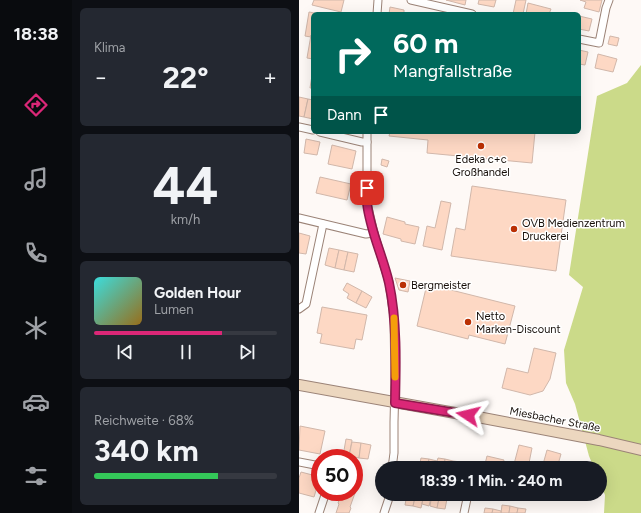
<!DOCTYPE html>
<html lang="de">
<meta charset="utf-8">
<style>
body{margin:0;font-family:Figtree,sans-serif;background:#242831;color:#f1f3f6;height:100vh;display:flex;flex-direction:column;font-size:15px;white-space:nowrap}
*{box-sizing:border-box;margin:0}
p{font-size:13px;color:#9ea1a6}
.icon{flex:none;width:22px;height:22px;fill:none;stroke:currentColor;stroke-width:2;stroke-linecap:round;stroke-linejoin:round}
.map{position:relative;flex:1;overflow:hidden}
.drawer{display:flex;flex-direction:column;gap:8px;padding:8px;background:#0d0f14;width:227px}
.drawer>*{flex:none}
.hud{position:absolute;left:12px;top:12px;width:270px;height:122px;border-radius:6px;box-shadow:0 4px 16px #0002;background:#00695c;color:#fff;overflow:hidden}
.speed{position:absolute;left:12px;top:449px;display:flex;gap:8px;font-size:20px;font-weight:700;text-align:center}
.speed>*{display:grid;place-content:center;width:52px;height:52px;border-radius:50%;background:#171b24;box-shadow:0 4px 16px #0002;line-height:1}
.speed .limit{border:6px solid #d22;background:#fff;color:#111}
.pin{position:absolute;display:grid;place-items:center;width:34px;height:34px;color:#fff;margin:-17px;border-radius:8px;box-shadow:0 2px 6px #0006}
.me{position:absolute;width:44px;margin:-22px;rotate:280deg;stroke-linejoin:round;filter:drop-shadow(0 0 3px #0008)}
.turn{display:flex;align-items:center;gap:14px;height:84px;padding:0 16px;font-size:18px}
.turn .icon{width:52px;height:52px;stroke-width:2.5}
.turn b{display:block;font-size:28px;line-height:34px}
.then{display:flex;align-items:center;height:38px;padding:0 16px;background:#0003;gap:8px;font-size:15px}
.big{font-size:30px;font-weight:700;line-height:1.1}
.drawer .card{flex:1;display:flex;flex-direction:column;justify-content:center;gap:6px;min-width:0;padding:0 14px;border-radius:6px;background:#242831}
.drawer .dial{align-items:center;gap:0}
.dial b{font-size:52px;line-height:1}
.song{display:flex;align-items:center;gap:12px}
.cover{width:48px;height:48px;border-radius:6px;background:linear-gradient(135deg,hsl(180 70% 55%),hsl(40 70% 35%))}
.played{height:4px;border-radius:2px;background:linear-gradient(90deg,#db2777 70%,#363941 70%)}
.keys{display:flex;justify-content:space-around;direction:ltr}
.heat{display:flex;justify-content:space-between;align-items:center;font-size:22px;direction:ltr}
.charge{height:6px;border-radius:3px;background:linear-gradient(90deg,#34c759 68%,#363941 0)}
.trip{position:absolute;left:76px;top:461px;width:232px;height:40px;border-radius:20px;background:#171b24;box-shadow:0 4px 16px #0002;font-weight:700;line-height:40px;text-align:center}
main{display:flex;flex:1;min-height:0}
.dock{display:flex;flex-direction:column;width:72px;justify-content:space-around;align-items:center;background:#090b0e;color:#9ea1a6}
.dock .icon{width:28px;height:28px}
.dock .on{color:#db2777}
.dock b{font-size:18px;color:#f1f3f6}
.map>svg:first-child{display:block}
</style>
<main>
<nav class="dock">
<b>18:38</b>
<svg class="icon on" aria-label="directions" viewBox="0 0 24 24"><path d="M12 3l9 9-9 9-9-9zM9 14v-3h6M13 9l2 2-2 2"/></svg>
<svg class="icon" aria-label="music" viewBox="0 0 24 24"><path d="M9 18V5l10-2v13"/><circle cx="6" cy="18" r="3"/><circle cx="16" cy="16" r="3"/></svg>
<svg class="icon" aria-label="phone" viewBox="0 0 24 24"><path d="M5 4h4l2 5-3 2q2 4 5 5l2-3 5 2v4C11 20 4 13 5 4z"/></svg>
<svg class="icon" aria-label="climate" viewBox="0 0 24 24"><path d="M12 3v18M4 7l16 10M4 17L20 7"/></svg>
<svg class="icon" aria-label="car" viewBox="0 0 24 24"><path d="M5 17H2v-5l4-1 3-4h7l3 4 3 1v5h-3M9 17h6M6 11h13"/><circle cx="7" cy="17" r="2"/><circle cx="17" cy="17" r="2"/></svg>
<svg class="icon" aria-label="filters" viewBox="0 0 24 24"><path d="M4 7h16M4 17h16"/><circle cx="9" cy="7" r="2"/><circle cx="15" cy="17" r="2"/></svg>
</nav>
<section class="drawer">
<div class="card"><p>Klima</p>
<div class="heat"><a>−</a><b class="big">22°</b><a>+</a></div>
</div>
<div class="card dial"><b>44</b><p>km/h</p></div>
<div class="card">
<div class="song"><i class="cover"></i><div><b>Golden Hour</b><p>Lumen</p></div></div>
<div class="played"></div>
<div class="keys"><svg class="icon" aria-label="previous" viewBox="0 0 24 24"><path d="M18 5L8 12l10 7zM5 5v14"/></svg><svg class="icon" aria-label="pause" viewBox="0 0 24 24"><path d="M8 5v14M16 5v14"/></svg><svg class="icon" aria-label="next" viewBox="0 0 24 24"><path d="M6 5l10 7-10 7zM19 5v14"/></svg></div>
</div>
<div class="card"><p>Reichweite · 68%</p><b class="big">340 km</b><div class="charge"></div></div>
</section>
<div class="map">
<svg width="342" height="513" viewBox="0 0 342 513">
<rect width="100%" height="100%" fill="#fef9f6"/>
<path fill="#cbda89" d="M342,65v448h-37l1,-18 -5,-12v-15h-6l-5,-12 -14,-52 -9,-21 -2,-33 19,-63 -14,-12 28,-179 30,-13z"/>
<g fill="#fdd8c4" stroke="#d1b7aa">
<path d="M15,0h30l-3,12 -29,-7z"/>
<path d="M147,0h20l-1,5z"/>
<path d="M180,0h17l-2,7 -16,-3z"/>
<path d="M217,0h10l-3,14h-10z"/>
<path d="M281,0h22l-3,12 -15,-4 2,-6z"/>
<path d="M229,3l23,6 -2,5h-23z"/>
<path d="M91,7l14,3v4h-15z"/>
<path d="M10,12l11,2h-7v22l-2,-1v2l-6,-1z"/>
<path d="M280,16l13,3 -3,12 -10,-2z"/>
<path d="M12,35l2,1v23l-6,-1z"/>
<path d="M311,36l9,2 -2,8 -9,-2z"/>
<path d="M280,50l9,2 -3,13 -6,-1z"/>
<path d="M299,54l19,5 -4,13 -18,-4z"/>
<path d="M14,69v19h-3z"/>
<path d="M0,97l9,2 -4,18 -5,-1z"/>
<path d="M9,99l5,1v19l-9,-2z"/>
<path d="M91,132h145l-3,31 -105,-10 1,-13 -39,-4z"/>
<path d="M7,139l14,3 -3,13 -13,-2z"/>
<path d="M33,145l24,6 -4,18 -24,-5z"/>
<path d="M83,159l7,2 -2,6 -6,-2z"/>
<path d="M21,177l31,7 -4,16 -31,-7z"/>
<path d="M173,186l94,14 -10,71 -105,-15 5,-28 9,2z"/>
<path d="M142,201l10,2 -9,47 -19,-4 4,-20 8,2z"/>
<path d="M88,217l18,5v2l14,3 -4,17 -14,-3v-2l-18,-5z"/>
<path d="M0,233l11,3 -4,18 -7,-1z"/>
<path d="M30,248l10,2 -4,18 -10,-3z"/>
<path d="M40,250l9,2 -4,18 -9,-2z"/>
<path d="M49,252l10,2 -4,18 -10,-2z"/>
<path d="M96,278l15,3 -2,11 -9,-2z"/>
<path d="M48,283l15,8 -6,12 -9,-5 2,-4 -6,-4z"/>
<path d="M128,284l88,22 -10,38 -36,-9 -1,4 -51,-13z"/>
<path d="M63,291l10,6 -6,11 -10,-5z"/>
<path d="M23,307l45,8 -5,25 -6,-1 -2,10 -34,-6 2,-9 -5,-1z"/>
<path d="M235,348l22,5 -6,26 -7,12 -13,4 -28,-7 5,-20 21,5z"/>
<path d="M1,426l25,5 -5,23 -21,-4z"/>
<path d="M47,439l6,1 -3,17 -6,-1z"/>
<path d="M53,442l9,1 -2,15 -10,-2z"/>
<path d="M62,443l10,2 -3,14 -9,-1z"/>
<path d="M220,445l13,3 -4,20h-15z"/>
<path d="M248,450l14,4 -4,14h-15z"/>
<path d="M188,456l17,4 -2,8h-18z"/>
<path d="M122,458l8,1 -2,9h-8z"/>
<path d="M139,458l7,1 -1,9h-9z"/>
<path d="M130,459l8,2 -2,7h-8z"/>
<path d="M146,459l8,2 -1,7h-8z"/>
<path d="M154,461l8,1 -1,6h-8z"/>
<path d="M2,472l19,5 -6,20 -15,-4v-15z"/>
<path d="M55,477l6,2 -10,28 1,1 -2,5h-13l3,-9 -1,-1 4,-11h12z"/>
<path d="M108,494h9l-3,12 -8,-1z"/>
<path d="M117,494h8l-3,14 -8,-2z"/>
<path d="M125,494h8l-3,12 -7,-2z"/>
<path d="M133,494h8l-3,14 -7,-2z"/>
<path d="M141,494h8l-3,15 -8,-1z"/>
<path d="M203,505l8,1 -1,7h-8z"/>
<path d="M211,506l8,2 -1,5h-8z"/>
<path d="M186,508l8,1 -1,4h-8z"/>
<path d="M219,508l8,1 -1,4h-8z"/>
<path d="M194,509l8,2v2h-9z"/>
</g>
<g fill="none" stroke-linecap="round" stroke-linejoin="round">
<g stroke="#9b8377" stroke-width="9">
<g id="street">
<path d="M112,0l61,14"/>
<path d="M78,14l1,-14"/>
<path d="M280,39l20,4 7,-35 3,-8"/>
<path d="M0,127l14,3"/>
<path d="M21,132l42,10h5"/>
<path d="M68,132v71l7,30 15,49 5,36 1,65 -1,39v31l-2,15"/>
<path d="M0,218l67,16 8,-1"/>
<path d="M0,309l7,-5 17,-80"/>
<path d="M0,462l21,4"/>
<path d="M20,513l7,-21"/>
<path d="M85,513l5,-15v-4"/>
<path d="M165,513l4,-19"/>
</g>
</g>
<g stroke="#9b8377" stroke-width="12">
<path id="secondary" d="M0,385l184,33 116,22 42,10"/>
</g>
<use href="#street" stroke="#fff" stroke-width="7"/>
<use href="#secondary" stroke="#ecd7bf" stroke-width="10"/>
</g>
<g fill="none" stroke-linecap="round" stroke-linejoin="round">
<g stroke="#8e194d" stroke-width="10">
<path id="route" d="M68,188c0,5 0,10 0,15 3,28 16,53 22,80 8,37 7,81 6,120l73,12"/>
</g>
<use href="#route" stroke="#db2777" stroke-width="7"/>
<path stroke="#f59e0b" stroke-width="7" d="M95,318l1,59"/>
</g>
<g fill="#ba3004" stroke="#fff" stroke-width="1.5">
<circle cx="182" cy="146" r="4"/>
<circle cx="215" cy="229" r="4"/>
<circle cx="104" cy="285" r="4"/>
<circle cx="169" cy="322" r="4"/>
</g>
<g text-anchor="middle" stroke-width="3" stroke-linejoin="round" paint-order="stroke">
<g font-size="11" fill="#160e09" stroke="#fff" text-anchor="start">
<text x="182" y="163" text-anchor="middle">Edeka c+c<tspan x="182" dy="13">Großhandel</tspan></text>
<text x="223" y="227">OVB Medienzentrum<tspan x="223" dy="13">Druckerei</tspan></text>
<text x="112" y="289">Bergmeister</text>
<text x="177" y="320">Netto<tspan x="177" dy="13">Marken-Discount</tspan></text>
</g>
<g font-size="11" fill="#160e09" stroke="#fff">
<text transform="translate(256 419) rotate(11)" y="4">Miesbacher Straße</text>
</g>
</g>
</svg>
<div class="speed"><div class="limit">50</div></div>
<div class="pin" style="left:68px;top:188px;background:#d93025"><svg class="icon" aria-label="arrive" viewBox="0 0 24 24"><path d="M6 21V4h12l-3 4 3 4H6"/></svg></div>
<svg class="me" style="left:169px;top:415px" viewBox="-20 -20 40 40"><path d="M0-17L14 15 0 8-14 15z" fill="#db2777" stroke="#fff" stroke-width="4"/></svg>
<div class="trip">18:39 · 1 Min. · 240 m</div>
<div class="hud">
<div class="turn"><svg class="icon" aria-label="right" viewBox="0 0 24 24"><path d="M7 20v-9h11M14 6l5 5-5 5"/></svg><div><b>60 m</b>Mangfallstraße</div></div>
<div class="then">Dann<svg class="icon" aria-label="arrive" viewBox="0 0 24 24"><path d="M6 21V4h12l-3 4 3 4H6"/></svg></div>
</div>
</div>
</main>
